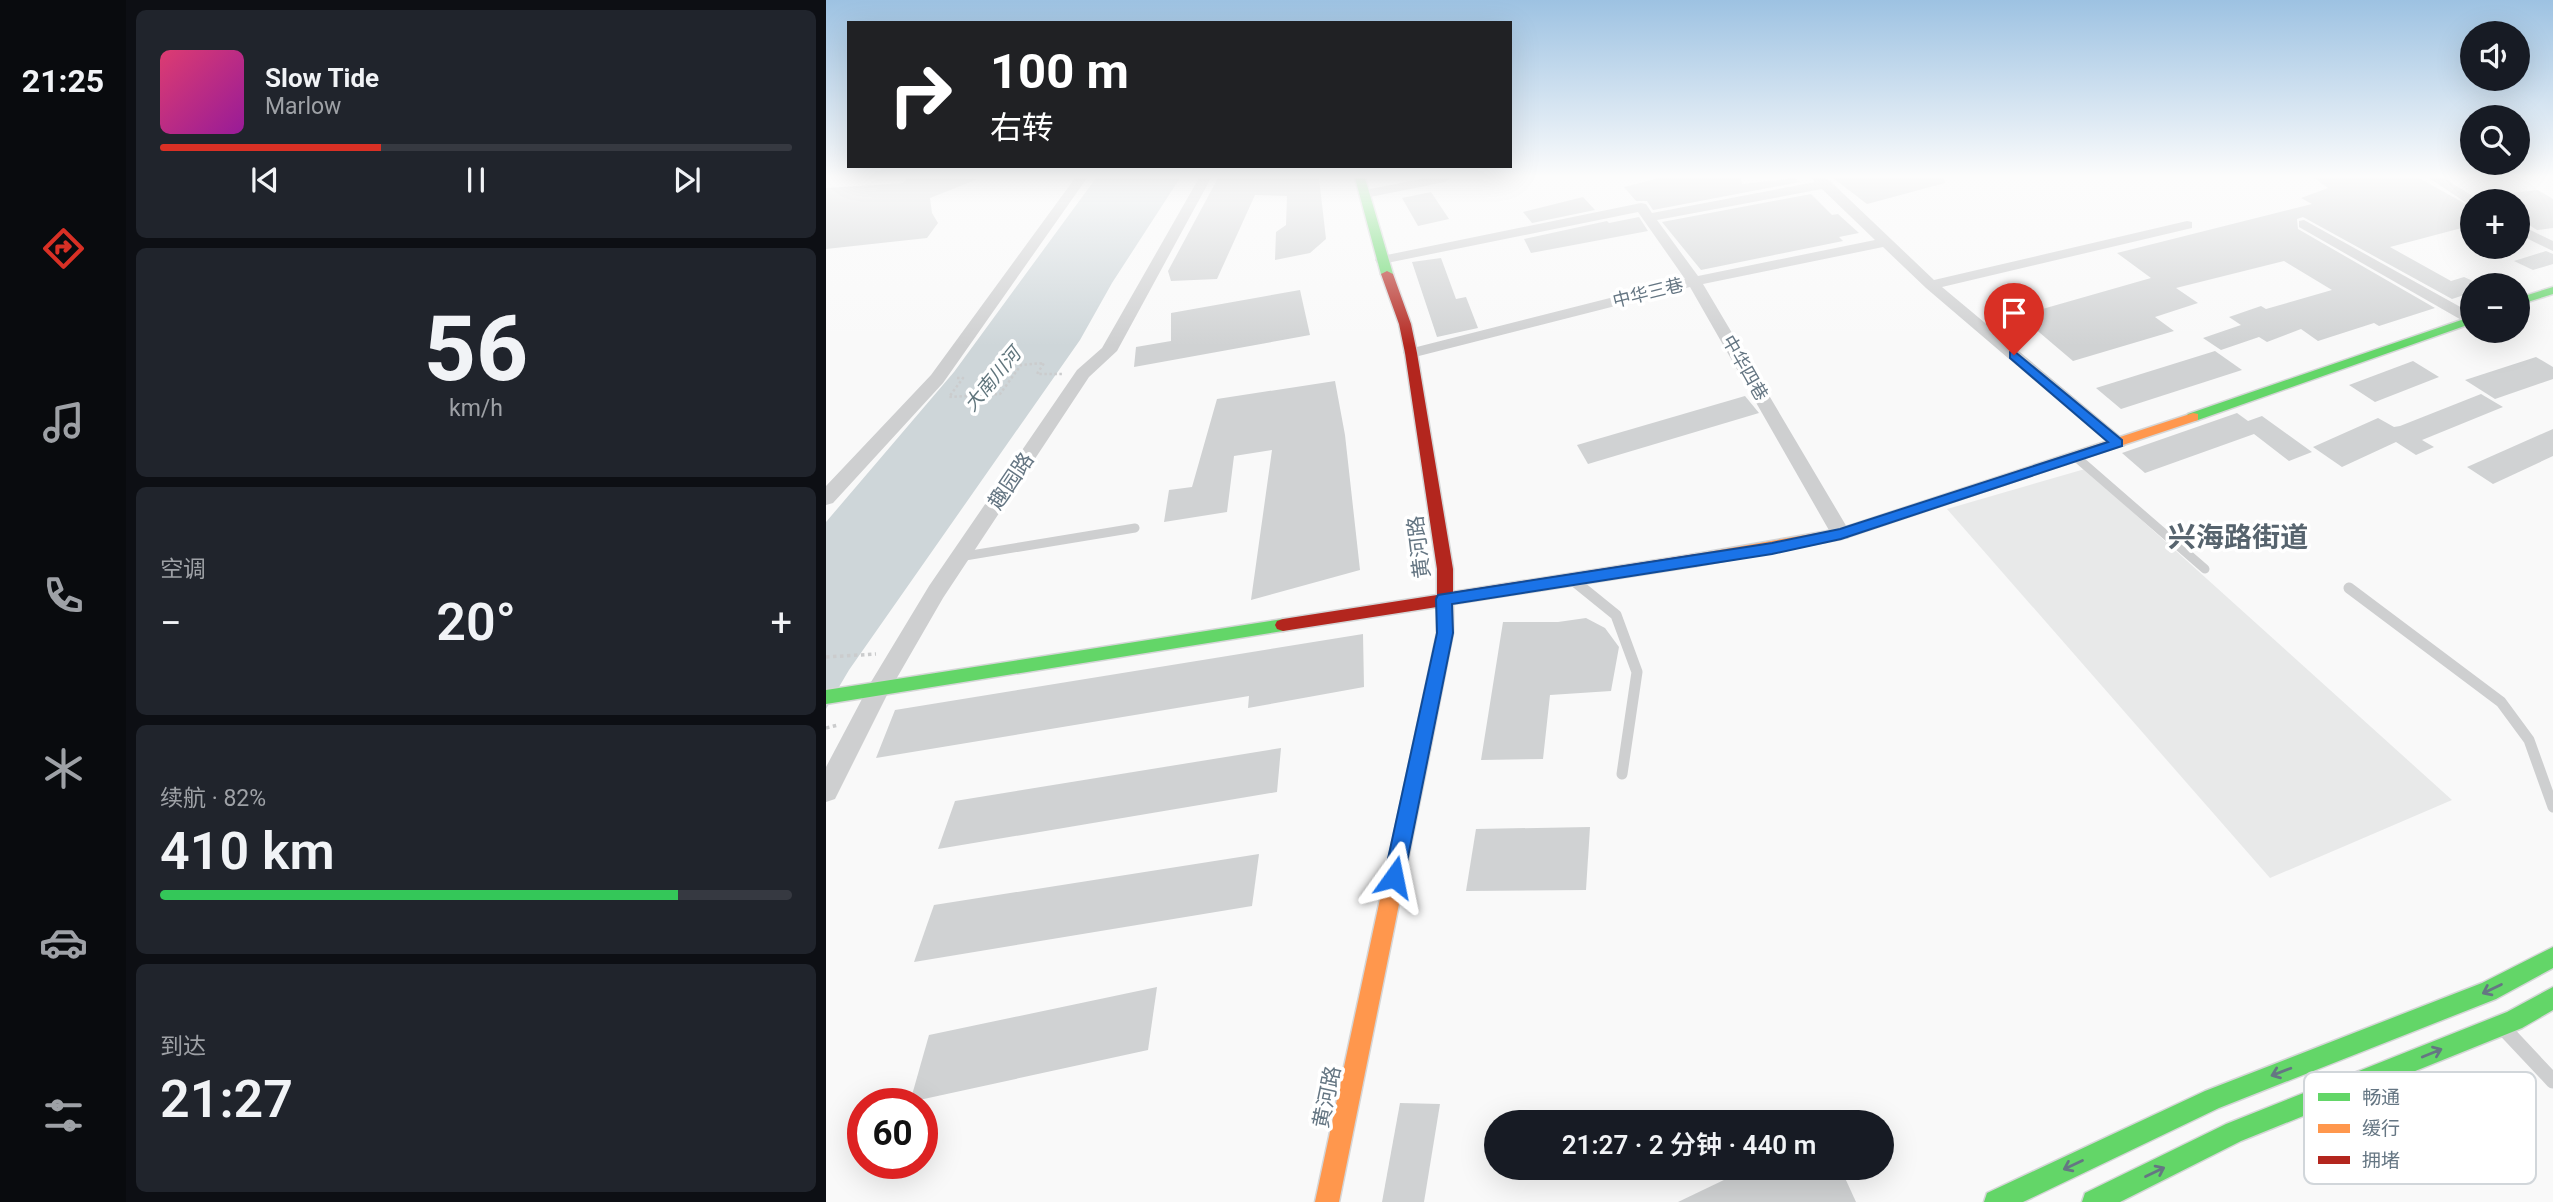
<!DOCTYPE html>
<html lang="zh">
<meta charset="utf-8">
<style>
body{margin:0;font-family:Roboto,"Noto Sans SC",sans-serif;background:#20242c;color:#f1f3f6;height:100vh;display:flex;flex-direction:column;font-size:26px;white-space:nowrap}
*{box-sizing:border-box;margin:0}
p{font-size:23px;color:#9ea1a6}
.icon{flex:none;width:38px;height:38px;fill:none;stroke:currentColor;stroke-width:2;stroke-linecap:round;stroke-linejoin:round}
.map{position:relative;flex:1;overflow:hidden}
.details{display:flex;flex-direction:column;gap:10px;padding:10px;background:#0d0f14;width:700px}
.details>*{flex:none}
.banner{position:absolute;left:21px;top:21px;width:665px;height:147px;border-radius:0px;box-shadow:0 7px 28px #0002;background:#202124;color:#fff;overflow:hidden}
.buttons{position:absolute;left:1634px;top:21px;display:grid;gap:14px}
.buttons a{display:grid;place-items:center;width:70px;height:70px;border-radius:50%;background:#171b24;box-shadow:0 7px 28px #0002;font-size:35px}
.speed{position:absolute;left:21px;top:1088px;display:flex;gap:14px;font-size:35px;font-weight:700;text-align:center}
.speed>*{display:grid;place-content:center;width:91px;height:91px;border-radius:50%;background:#171b24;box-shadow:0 7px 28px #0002;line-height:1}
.speed .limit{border:10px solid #d22;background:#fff;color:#111}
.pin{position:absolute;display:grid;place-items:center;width:60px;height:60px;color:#fff;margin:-72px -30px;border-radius:50% 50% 50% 0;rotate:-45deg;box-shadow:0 0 7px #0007}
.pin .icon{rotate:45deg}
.me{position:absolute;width:77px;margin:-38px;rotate:12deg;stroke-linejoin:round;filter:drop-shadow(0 0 5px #0008)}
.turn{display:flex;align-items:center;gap:24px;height:147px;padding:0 28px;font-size:32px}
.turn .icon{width:91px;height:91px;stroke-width:2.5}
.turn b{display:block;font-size:49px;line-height:60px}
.big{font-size:52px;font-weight:600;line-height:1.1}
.details .widget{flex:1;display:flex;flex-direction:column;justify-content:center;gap:10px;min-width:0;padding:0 24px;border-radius:10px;background:#20242c}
.details .dial{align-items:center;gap:0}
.dial b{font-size:91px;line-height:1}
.song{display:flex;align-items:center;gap:21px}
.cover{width:84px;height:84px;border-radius:10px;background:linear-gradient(135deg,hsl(340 70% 55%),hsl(300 70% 35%))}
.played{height:7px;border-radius:4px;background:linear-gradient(90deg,#d93025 35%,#363941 35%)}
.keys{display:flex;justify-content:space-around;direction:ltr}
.heat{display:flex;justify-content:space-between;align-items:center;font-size:38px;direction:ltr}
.charge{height:10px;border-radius:5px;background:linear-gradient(90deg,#34c759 82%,#363941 0)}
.trip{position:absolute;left:658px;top:1110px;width:410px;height:70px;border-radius:35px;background:#171b24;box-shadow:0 7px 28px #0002;font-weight:600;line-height:70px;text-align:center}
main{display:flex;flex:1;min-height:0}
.tabs{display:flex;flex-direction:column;width:126px;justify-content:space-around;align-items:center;background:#090b0e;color:#9ea1a6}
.tabs .icon{width:49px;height:49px}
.tabs .current{color:#d93025}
.tabs b{font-size:32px;color:#f1f3f6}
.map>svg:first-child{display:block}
</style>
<main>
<nav class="tabs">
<b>21:25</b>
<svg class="icon current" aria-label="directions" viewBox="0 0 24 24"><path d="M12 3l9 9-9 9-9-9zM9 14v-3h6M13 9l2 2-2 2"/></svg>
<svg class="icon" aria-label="music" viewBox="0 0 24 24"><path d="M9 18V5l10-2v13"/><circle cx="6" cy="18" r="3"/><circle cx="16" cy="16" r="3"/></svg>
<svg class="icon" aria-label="phone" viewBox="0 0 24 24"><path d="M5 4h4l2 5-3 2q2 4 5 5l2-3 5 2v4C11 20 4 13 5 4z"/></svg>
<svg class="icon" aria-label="climate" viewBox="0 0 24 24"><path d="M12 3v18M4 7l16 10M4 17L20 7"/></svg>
<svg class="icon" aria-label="car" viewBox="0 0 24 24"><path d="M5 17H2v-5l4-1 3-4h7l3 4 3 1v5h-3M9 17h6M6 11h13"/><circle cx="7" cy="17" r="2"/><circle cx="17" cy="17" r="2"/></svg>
<svg class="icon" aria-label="filters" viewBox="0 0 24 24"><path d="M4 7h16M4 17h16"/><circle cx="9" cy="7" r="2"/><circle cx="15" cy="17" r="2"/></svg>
</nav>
<section class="details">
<div class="widget">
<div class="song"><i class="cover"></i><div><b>Slow Tide</b><p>Marlow</p></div></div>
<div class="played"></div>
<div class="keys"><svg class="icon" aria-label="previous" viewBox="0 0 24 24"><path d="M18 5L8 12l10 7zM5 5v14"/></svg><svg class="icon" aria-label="pause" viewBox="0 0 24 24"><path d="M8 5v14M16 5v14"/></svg><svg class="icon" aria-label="next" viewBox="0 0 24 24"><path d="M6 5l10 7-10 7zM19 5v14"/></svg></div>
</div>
<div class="widget dial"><b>56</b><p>km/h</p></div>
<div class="widget"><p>空调</p>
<div class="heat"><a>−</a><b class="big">20°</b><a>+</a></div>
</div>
<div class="widget"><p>续航 · 82%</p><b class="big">410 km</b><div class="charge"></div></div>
<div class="widget"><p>到达</p><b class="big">21:27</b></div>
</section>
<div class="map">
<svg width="1727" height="1202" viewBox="0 0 1727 1202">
<rect width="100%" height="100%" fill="#f9f9f9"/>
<path fill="#e8e9e9" d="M1259,469l367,331 -182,78 -323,-369z"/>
<path fill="#ced6d9" d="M270,178h84l-68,105 -32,57 -231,330 -23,39v-187l128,-150z"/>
<g fill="#d0d2d3">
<path d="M81,178l71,1 -48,19 2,15 6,10 -11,15 -101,11v-61l77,-5z"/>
<path d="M392,178h101l7,61 -16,14 -35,7 1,-28 10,-7 1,-29 -32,-1 -38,84 -46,2 -3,-10z"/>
<path d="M833,178h82l1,6 53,-6 5,4 -147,28 -6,-9h-11l-12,-14z"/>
<path d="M1007,178h111l1,5 -78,21z"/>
<path d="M1488,178h105l54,30v17l-83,22 61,34 13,-4 9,4v11l-21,7 -149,-82 -6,2 1,10 137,79 -56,18 -5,-3 -56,18 -17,-12 -34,13 -8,-5 -38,13 -18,-12 38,-13 -12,-8 32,-11 5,3 66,-19 -48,-29 -108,27 22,15 -43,14 19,14 -101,30 -40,-34 -18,6 -14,-12 150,-43 -34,-25 195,-49 -11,-6 27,-10z"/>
<path d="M1712,190l15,9v29l-16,2 -19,-12v-17h-27l-9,-5z"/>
<path d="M605,192l18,27 -31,7 -16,-28z"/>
<path d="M985,194l21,21 6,-1 21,19 -20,4 4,4 -142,29 -39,-48z"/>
<path d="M757,197l12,13 -63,13 -9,-11z"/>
<path d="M813,217l9,14 -117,22 -7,-14 83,-18 2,2z"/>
<path d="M1720,251l7,3v10l-20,6 -19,-9z"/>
<path d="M615,258l15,41 10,-2 12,31 -41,9 -25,-75z"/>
<path d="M474,290l10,45 -176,32 2,-20 35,-6v-28z"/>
<path d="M1389,351l27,19 -121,39 -25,-21z"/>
<path d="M1710,357l17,10v12l-58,20 -30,-19z"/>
<path d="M1587,361l26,16 -64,25 -26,-17z"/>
<path d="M509,381l10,54 15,135 -109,30 21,-150 -38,6 -7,56 -63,10 5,-32 23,-3 25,-88z"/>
<path d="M1655,394l22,13 -81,33 12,7 -18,8 -20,-13 -54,25 -29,-20 65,-29 16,9 6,-1z"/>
<path d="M919,396l14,17 -171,51 -11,-19z"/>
<path d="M1411,413l11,8 14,-5 50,36 -23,9 -35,-27 -109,39 -23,-20z"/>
<path d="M1727,429v27l-60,28 -26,-17z"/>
<path d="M760,618l19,10 14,19 -8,44 -61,4 -7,64 -62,1 22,-138h55z"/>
<path d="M537,634l1,53 -116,21 1,-12 -373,62 19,-48z"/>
<path d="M455,748l-4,44 -339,57 17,-48z"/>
<path d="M764,827l-4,63 -120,1 10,-62z"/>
<path d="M433,854l-7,52 -338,56 20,-57z"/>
<path d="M331,987l-9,63 -238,52 19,-67z"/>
<path d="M574,1103l40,1 -16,98h-42z"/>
<path d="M925,1167h89l16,35h-178z"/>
</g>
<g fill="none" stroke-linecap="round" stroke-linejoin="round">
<g stroke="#d5d6d7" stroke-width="3">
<g id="fast">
<path d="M529,178h10l28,96 -2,2 -10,-2z"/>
<path d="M1727,287v7l-35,11v-7z"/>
<path d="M1647,316v7l-275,97 -5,1 -7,-4 2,-3z"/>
<path d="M457,619l6,2 2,4 -2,4 -6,2 -457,73v-14z"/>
<path d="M1727,947v21l-57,31 -277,109 -196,94h-39l3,-9 218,-102 277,-108z"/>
<path d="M1727,987v23l-31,18 -281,113 -121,61h-38l3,-9 141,-69 281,-112z"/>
</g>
</g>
<g stroke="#d5d6d7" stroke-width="3">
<g id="slow">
<path d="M1367,413l5,1v6l-357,119 -145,27 -8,-6 8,-6 144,-25z"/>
<path d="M595,742l6,3 3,5 -91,452h-24l97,-452 3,-5z"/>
</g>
</g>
<g stroke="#d5d6d7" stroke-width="3">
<path id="jam" d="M561,271l6,3 18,50 6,29 36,216v23l243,-38 8,6 -8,6 -243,38v29l-23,117 -3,5 -6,3 -6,-3 -3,-5 25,-117v-26l-154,24 -6,-2 -2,-4 2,-4 6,-2 154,-24v-26l-32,-216 -6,-29 -18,-50z"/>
</g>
<path stroke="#cbcccd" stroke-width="2.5" stroke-dasharray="2.5 2.5" stroke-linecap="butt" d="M131,378h6l-14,19 51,-3 21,-29 23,-2 -7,11h25"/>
<g stroke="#cbcccd" stroke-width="3.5" stroke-dasharray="3.5 3.5" stroke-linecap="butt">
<path d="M0,657l50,-3"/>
<path d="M0,728l12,-3"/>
</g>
<g stroke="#cecfd0" stroke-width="9">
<path d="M1250,457l129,112"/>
<path d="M133,557l176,-29"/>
</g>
<g stroke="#cecfd0" stroke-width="11">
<path d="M748,581l42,34 21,57 -15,102"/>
<path d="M1523,588l152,114 28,38 24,67"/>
</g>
<path stroke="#cecfd0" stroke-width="15" d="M1681,1032l46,49"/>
<g fill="#cecfd0" fill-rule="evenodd">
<path d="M249,178h12l-144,205 -110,120 -7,2v-19l105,-111z"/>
<path d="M373,178h12l-94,173 -28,26 -146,221 -56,97 -52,104 -9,3v-35l45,-85 58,-96 148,-216 25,-22z"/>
<path d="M600,178h25l-6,4 -80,16 -7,-4 7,-4z"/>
<path d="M986,178h13l5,3 104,99 253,-59 5,1v6l-250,59 182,152 3,4 -3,4h-12l-186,-159 -43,-41 -180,37 148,250 -3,5h-14l-144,-252 -279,71 -8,-5 2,-3 280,-71 -47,-67 -256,52 -5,-1 -2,-3 2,-3 264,-54 5,1 6,9 163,-31zM996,189l53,51 -177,36 -41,-56z"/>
<path d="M1603,178h15l36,23h-7v4l-5,-1z"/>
<path d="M1478,220l169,94v9l-8,-1 -166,-95v-6z"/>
<path d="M1692,224l35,17v10l-35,-17z"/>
</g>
<use href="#fast" fill="#63d668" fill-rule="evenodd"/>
<use href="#slow" fill="#ff974d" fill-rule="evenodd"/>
<use href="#jam" fill="#b3261e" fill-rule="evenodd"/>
</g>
<defs><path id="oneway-shaft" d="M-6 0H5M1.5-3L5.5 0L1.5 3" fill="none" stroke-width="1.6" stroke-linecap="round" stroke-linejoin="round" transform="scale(1.75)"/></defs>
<g stroke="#657683">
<use href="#oneway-shaft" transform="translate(1666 989) rotate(154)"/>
<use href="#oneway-shaft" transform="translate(1606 1053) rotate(-22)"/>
<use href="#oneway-shaft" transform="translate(1455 1072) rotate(159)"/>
<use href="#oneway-shaft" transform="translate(1247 1165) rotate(155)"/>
<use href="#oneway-shaft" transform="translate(1329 1172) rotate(-26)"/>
</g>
<linearGradient id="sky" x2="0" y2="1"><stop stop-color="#9dc2e2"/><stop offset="0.51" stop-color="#fcfcfc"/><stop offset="1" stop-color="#fcfcfc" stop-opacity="0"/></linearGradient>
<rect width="1727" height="346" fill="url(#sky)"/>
<path fill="#1a73e8" stroke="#114b97" stroke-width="2" d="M1188,351l108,89v6l-281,93 -69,15 -320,50 1,29 -49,244 -3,6 -7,3 -7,-3 -3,-6 53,-244 -1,-34 2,-4 334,-52 68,-14 268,-87 -98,-84v-6z"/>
<g text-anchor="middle" stroke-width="7" stroke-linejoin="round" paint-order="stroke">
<g font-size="18" fill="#657683" stroke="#fff">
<text transform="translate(822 293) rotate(-14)" y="6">中华三巷</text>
<text transform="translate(919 368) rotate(60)" y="6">中华四巷</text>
</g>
<g font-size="19" font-style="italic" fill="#60757c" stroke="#fff">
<text transform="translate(166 379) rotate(-50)" y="7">大南川河</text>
</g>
<g font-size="21" fill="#657683" stroke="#fff">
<text transform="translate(185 481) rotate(-56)" y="7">趣园路</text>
<text transform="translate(593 547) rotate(-97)" y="7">黄河路</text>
<text transform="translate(501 1097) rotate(-78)" y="7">黄河路</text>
</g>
<g font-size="28" font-weight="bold" fill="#57646e" stroke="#fff">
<text x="1412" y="547">兴海路街道</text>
</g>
</g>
<rect x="1478" y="1072" width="232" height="112" rx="10" fill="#fff" stroke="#d1d6da" stroke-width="2"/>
<rect x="1492" y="1093" width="32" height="8" fill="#63d668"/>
<rect x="1492" y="1124" width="32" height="9" fill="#ff974d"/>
<rect x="1492" y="1156" width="32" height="8" fill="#b3261e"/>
<g font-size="19" fill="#657683">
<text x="1536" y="1104">畅通</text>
<text x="1536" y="1135">缓行</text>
<text x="1536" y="1167">拥堵</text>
</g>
</svg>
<div class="buttons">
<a><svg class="icon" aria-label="sound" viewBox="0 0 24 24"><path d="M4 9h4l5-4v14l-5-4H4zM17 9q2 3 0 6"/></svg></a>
<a><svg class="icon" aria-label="search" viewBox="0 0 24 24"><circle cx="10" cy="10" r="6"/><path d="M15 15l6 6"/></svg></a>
<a>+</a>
<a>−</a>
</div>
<div class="speed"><div class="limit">60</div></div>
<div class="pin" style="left:1188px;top:355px;background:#d93025"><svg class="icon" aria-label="arrive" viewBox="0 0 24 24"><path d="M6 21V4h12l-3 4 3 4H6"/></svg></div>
<svg class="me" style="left:568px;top:877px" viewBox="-20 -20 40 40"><path d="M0-17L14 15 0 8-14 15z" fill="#1a73e8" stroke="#fff" stroke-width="4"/></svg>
<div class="trip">21:27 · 2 分钟 · 440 m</div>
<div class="banner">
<div class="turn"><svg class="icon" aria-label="right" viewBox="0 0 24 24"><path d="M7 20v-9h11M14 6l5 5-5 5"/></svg><div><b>100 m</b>右转</div></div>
</div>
</div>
</main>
